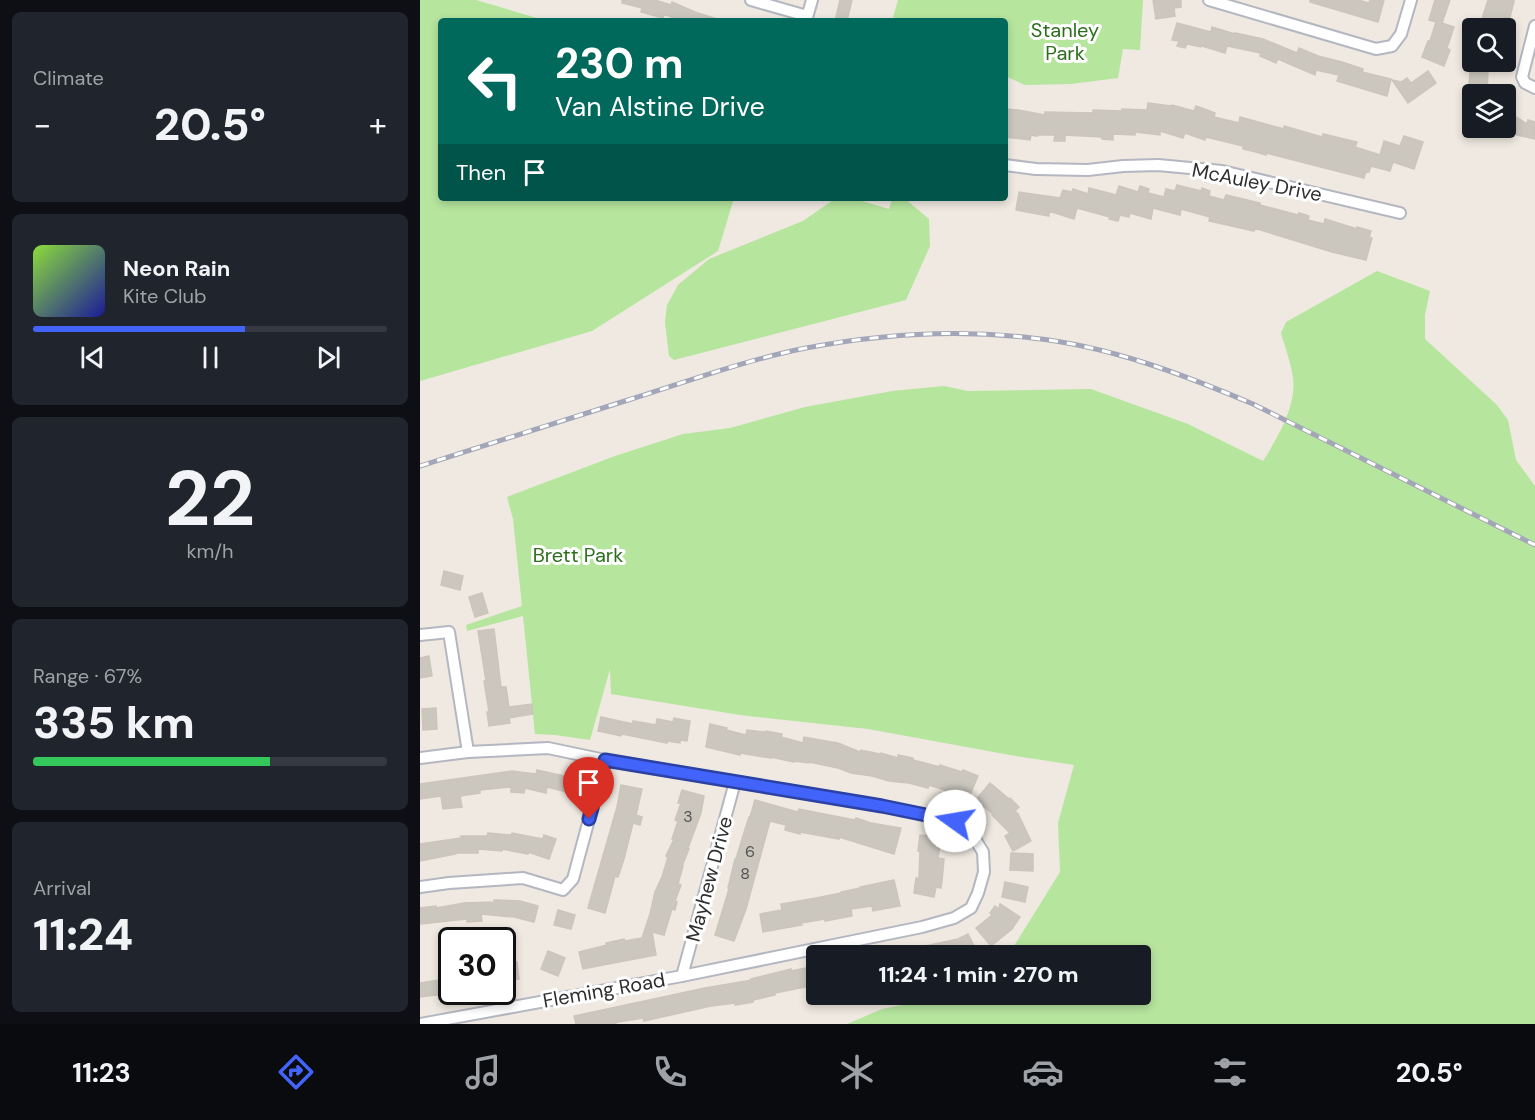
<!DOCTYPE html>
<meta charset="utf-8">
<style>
body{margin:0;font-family:"DM Sans",sans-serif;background:#20242c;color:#f1f3f6;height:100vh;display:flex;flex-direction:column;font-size:22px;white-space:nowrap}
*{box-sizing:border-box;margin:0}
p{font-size:20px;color:#9ea1a6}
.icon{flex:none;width:33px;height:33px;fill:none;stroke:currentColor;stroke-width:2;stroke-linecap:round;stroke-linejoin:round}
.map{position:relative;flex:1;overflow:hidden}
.panel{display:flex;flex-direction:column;gap:12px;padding:12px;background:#0d0f14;width:420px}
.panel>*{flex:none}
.guide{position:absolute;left:18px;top:18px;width:570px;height:183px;border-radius:6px;box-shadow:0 3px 9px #0003;background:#00695c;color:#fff;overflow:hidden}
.controls{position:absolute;left:1042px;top:18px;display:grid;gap:12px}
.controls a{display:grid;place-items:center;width:54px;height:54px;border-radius:6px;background:#171b24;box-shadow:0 3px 9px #0003;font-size:30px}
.speed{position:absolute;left:18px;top:927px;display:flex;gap:12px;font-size:30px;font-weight:700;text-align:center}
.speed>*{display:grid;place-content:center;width:78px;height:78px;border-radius:50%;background:#171b24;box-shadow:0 3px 9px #0003;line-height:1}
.speed .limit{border:3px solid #111;border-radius:9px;background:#fff;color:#111}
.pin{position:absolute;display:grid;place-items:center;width:51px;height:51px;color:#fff;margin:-62px -26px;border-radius:50% 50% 50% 0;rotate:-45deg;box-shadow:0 0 6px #0007}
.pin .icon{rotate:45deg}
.me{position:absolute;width:66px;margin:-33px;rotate:283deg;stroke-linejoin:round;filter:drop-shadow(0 0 4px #0008)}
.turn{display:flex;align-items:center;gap:21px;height:126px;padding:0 18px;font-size:27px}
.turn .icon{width:78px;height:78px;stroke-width:2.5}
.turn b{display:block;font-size:42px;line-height:51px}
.then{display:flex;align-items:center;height:57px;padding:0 18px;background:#0003;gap:12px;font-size:22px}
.big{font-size:45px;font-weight:800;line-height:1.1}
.panel .tile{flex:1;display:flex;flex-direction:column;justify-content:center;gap:9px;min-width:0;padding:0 21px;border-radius:9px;background:#20242c}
.panel .dial{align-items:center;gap:0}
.dial b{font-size:78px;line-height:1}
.song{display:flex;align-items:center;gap:18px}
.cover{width:72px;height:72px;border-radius:9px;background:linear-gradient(135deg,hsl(90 70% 55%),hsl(240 70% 35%))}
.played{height:6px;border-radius:3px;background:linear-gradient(90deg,#4264fb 60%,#363941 60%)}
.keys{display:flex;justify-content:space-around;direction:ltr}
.heat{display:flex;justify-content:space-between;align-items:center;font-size:33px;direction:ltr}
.charge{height:9px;border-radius:4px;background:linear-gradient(90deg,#34c759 67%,#363941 0)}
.trip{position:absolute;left:386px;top:945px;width:345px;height:60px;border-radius:6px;background:#171b24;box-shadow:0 3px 9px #0003;font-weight:800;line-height:60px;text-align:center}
.dock{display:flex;height:96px;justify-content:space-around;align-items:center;background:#090b0e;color:#9ea1a6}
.dock .icon{width:42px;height:42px}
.dock .active{color:#4264fb}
.dock b{font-size:27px;color:#f1f3f6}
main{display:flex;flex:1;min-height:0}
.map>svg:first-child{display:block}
</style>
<main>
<section class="panel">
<div class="tile"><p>Climate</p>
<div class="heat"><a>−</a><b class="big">20.5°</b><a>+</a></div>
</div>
<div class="tile">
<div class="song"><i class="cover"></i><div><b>Neon Rain</b><p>Kite Club</p></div></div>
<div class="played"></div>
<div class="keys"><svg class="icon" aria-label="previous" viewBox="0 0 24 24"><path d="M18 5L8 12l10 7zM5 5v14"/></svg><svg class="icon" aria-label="pause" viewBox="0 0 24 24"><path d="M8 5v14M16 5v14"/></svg><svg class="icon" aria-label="next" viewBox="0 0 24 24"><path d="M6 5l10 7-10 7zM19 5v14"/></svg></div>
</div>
<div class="tile dial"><b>22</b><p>km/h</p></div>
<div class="tile"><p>Range · 67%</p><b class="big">335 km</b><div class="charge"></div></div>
<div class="tile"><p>Arrival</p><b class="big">11:24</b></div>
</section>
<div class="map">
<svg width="1115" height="1024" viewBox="0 0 1115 1024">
<rect width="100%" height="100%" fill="#efe9e1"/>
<g fill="#b6e59e">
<path d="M0,0h56l71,21h-106v177h293l-16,53 -126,80 -172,50z"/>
<path d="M478,0h245l-3,50 -17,-1 -5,29 -47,6 -46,1 -20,-9v-55h-113z"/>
<path d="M416,198h16l37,11 3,-11h12l25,21 1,27 -24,54 -232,60 -5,-4 -4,-34 2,-17 11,-20 31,-26 94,-38z"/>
<path d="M957,271l53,20 -5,24v24l72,66 11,15 8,40 19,26v538h-688l35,-15 39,-8 17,-6 202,-1v-38l-135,-1 9,-9 46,-74 -2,-49 16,-58 -64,-10 -142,-26 -128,-14 -129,-21 -1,-25 -20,71 -35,-5 -20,-1 -12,-118 -56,15 -1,-6 56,-19 -9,-87 -6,-22 108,-41 68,-22 47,-6 75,-21 87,-16 52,-5 24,5 123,-2 97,35 75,37c14,-22 34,-56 30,-83 -2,-15 -8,-31 -12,-45l5,-11z"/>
</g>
<g fill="#cbc7bf" stroke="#cbc5ba" stroke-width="1.5">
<path d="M202,0h33l16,5 1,-3 23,10 22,7v2h-36l-17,-7 -1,4 -22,-6 1,-4 -20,-5z"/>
<path d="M420,0h12l-5,21h-12z"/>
<path d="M733,0h28v7l-7,1 1,8 -19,3z"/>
<path d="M890,0h48l11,3 1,-3h14l-6,22 -68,-20z"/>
<path d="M1015,0h15l-8,23 12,4 -7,21 3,2 -6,16 -22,-9 6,-16h2l6,-19 -7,-2z"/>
<path d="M1068,0h22l4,1 -5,20 -2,-1 -3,8h-25z"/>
<path d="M757,23l34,9 1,-5 23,7v-1l28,6 34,14 2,-5 19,8 24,6 21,7 -1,3 29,7 -4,17 -50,-15 2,-6 -23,-5 -1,5 -37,-16 -2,4 -16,-7 1,-3 -34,-7 -2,7 -23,-7 -1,1 -14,-3 -2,4 -8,-2 2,-5 -7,-1z"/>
<path d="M1051,62h16l-4,8h5l-1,22 -6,-1 -1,3h-12z"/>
<path d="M1008,71l8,12 -28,20 -16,-23 9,2 6,-4 4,5z"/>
<path d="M728,103l23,3 1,-1 22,6 2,-5 19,7 -1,4 25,6 1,-6 44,12v-3l38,11 1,-3 34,8 -2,5 25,8 4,-14 16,5 4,-10 19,6 -9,27 -21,-7 -3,9 -19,-5 -2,6 -3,-1 -2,7 -98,-25v2l-10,-3 -13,-3v-3l-37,-9 -1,3 -20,-7 -2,5 -23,-7v4l-25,-3v3l-22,-1v6l-11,-1v-2l-37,-2v6h-11l1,-6h-18v1l-6,-1 -1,5 -25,-3v-28l13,1 27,5v-3l48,1v-3l29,1v-2l25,1z"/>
<path d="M1086,110l21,14 1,-4 7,2v17l-18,-4 -11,-8z"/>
<path d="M757,185l24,6 1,-3 8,3 -1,5 15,4 2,-5 34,8v2l38,10 1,-2 10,3 -1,4 16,4 1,-5 32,10v-2l14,4 -2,6 3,1 -6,22 -34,-8 -78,-24v3l-45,-10 1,-4 -29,-8 -1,6 -27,-7 -2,11 -21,-6 -1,4 -9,-2 -2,6 -9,-2 1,-2 -33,-9 -3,11 -25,-8v5l-33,-6 3,-18 41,6 3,-8 9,2 1,-3 15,5 1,-6 27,7 3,-9 19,6 2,-6 9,3 -1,4 16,4 2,-8 9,2z"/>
<path d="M24,571l19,5 -3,14 -19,-5z"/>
<path d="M62,593l6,20 -13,4 -6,-20z"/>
<path d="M74,629l7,58h5l3,20 23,-3 1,10 -24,4 1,5 -21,3 -2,-14h2l-5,-31h2l-8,-50z"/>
<path d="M9,656l3,20 -12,2v-20z"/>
<path d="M16,708l1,21 -14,1 -1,-21z"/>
<path d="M181,717l32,7v-3l23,4 1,-6 16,3 1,-4 16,3 -3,20 -7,-1v3l-13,-2v2l-45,-9 -1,2 -23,-5z"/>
<path d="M290,724l17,4 -1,2 20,5 1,-5 18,2 1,-1 16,3 -1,3 22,6 1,-6 22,4 12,2 22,9 1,-2 19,4 1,-1 17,5v-3l15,3v2l27,7v-2l22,7 1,-2 15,6 -9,21h-3l-17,-8 -1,2 -19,-6 -1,3 -19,-5 -20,-2 -17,-5 -21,-3 -13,-5 -29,-6v1l-15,-2v1l-23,-5v1l-31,-5v2l-34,-8z"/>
<path d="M117,770l41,9 -3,15 -28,-7 -1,6 -21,-5 -1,5 -13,-1v-5l-31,3v3l-20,3 2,11 -19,2 -2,-13 -21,3v-15l92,-13 24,3z"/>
<path d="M570,783l19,16 1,-1 9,9 -4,4 3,3 13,27 -18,10 -8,-15 5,-3 -18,-18 1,-1 -17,-14z"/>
<path d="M201,785l21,4 -6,26 6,2 -2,8 -7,-2 -9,36 -6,18 -3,-1 -10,37 -17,-5 29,-101z"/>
<path d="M262,790l22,6 -3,17 -13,35 1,1 -7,17h1l-5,18 3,1 -6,16 2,1 -2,8 -3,-1 -8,26 -12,-3 4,23 -73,14 -4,-17 28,-7 -1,-2 18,-4 1,2 17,-3 8,-24 5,-22 7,-15 6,-20 -2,-1 8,-17h-2l6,-18 -3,-1 6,-17h-3z"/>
<path d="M335,800l43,12 1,-3 56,11 1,-2 15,5 30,5 -7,26 -55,-17v2l-39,-7v2l-15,-4 1,-5 -16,-4 -24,88 -12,32 -19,-6 14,-46 -1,-1 7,-29h1l6,-20 7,-22h1z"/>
<path d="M68,833l23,2 1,-2 31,6 1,-4 12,4 -7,20 -21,-7v2l-26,-5v2l-24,-2v4h-22v1l-36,7v-17l41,-6v-2h26z"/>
<path d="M500,835l21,2 -3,21 6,1 -2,22 -1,7 -5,-1 -2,10 -20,-4 2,-15h3l1,-27h-2z"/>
<path d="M591,853l22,1v17l-23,-1z"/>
<path d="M474,880l6,26 -27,5 -1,-5 -21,3 1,7 -27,5v-2l-24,4 1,2 -39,7 -3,-18 22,-4 -1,-6 35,-6 25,-5v-1l19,-4v-1z"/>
<path d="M585,882l23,5 -3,15 -23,-5z"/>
<path d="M74,900l26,1 18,5 -4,16 -20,-5 -33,-3 1,7 -15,1v-3l-47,5v-16l16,-2v2l28,-5 30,-1z"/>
<path d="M580,904l20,13 -8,12 -21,17 -15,-18 16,-13 -2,-2 5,-7 4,3z"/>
<path d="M138,910l17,5 -4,14 -17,-4z"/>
<path d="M548,934l11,22h-82l-1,-5 34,-6 28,-6z"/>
<path d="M128,951l17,7 -7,18 -17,-7z"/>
<path d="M97,962l2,17 -17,2v-16z"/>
<path d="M396,966v19l-41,8v2l-22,5v2l-18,3v-2l-24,3 -67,15 -1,-3 -25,4 -4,2h-38l-2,-8 131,-28 47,-8 -1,-1 40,-10v2z"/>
<path d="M32,978v13l-8,1v2l-24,3v-14z"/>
</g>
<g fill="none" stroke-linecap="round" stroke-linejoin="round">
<g stroke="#b4b7c1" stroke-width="14">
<g id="street">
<path d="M331,0l56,16"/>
<path d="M789,0l167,49 16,-3 9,-12 10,-34"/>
<path d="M386,21l6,-21"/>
<path d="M1115,26l-13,51 3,6 10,5"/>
<path d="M585,165l31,4 52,1 35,-4 35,-1 64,6 178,42"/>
<path d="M0,635l29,-3 19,120"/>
<path d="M0,758l48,-6 80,-4 57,12 277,46 73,15 18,15 10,16 1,20 -6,21 -7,15 -17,10 -32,9 -240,49 -262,48"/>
<path d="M0,887l29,-4 74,-5 40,12 10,-11 32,-119"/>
<path d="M262,976l53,-194"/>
</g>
</g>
<use href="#street" stroke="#fff" stroke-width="10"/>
<g stroke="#a3a6b8" stroke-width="5">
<path id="rail" d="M0,466c69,-22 138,-44 208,-66 58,-18 117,-40 178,-52 74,-14 151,-19 226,-10 77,8 150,36 221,66l282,141"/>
</g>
<use href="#rail" stroke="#fff" stroke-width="3" stroke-dasharray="9" stroke-linecap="butt"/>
</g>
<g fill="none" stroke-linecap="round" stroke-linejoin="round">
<g stroke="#2b41a3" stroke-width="15">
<path id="route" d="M169,819l16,-59 277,46 73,15"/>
</g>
<use href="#route" stroke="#4264fb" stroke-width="10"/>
</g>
<g text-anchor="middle" stroke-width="6" stroke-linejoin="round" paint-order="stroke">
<g font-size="16" fill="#555452">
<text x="268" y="822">3</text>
<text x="330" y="857">6</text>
<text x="325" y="879">8</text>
</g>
<g font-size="20" fill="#2c6e1b" stroke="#fff">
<text x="645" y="37">Stanley<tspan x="645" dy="23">Park</tspan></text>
<text x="158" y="562">Brett Park</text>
</g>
<g font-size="20" fill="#2e2e2e" stroke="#fff">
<text transform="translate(837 182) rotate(11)" y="7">McAuley Drive</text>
<text transform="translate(289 879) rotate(-75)" y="7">Mayhew Drive</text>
<text transform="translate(184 990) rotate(-10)" y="7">Fleming Road</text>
</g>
</g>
</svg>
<div class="controls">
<a><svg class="icon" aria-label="search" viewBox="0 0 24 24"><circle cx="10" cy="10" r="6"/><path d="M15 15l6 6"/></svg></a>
<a><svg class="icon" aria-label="layers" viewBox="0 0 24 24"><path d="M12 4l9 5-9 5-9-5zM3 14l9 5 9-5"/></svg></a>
</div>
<div class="speed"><div class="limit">30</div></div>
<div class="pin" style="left:169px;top:819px;background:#d93025"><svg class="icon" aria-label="arrive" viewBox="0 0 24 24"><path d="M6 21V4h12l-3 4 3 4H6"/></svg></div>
<svg class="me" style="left:535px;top:821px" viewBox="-20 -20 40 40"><circle r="19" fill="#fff"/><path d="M0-13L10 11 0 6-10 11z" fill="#4264fb"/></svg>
<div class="trip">11:24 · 1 min · 270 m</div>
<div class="guide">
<div class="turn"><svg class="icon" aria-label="left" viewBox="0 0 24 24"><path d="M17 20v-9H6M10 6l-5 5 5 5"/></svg><div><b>230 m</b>Van Alstine Drive</div></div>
<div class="then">Then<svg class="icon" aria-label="arrive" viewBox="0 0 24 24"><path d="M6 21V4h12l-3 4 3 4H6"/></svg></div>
</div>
</div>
</main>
<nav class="dock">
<b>11:23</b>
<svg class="icon active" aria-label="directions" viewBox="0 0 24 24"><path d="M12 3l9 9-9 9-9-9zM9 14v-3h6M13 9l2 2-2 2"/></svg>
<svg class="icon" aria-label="music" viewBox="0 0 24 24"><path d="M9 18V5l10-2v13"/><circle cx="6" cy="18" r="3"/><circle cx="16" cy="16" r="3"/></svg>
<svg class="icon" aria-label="phone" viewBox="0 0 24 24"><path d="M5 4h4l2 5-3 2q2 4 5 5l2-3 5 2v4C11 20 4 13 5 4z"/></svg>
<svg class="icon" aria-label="climate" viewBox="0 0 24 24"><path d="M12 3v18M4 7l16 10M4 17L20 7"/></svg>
<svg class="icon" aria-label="car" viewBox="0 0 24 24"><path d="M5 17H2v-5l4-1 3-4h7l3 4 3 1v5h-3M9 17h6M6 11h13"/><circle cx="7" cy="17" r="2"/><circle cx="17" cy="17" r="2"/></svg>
<svg class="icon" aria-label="filters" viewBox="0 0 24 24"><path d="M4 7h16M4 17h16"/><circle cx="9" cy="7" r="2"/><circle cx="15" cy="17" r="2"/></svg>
<b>20.5°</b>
</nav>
